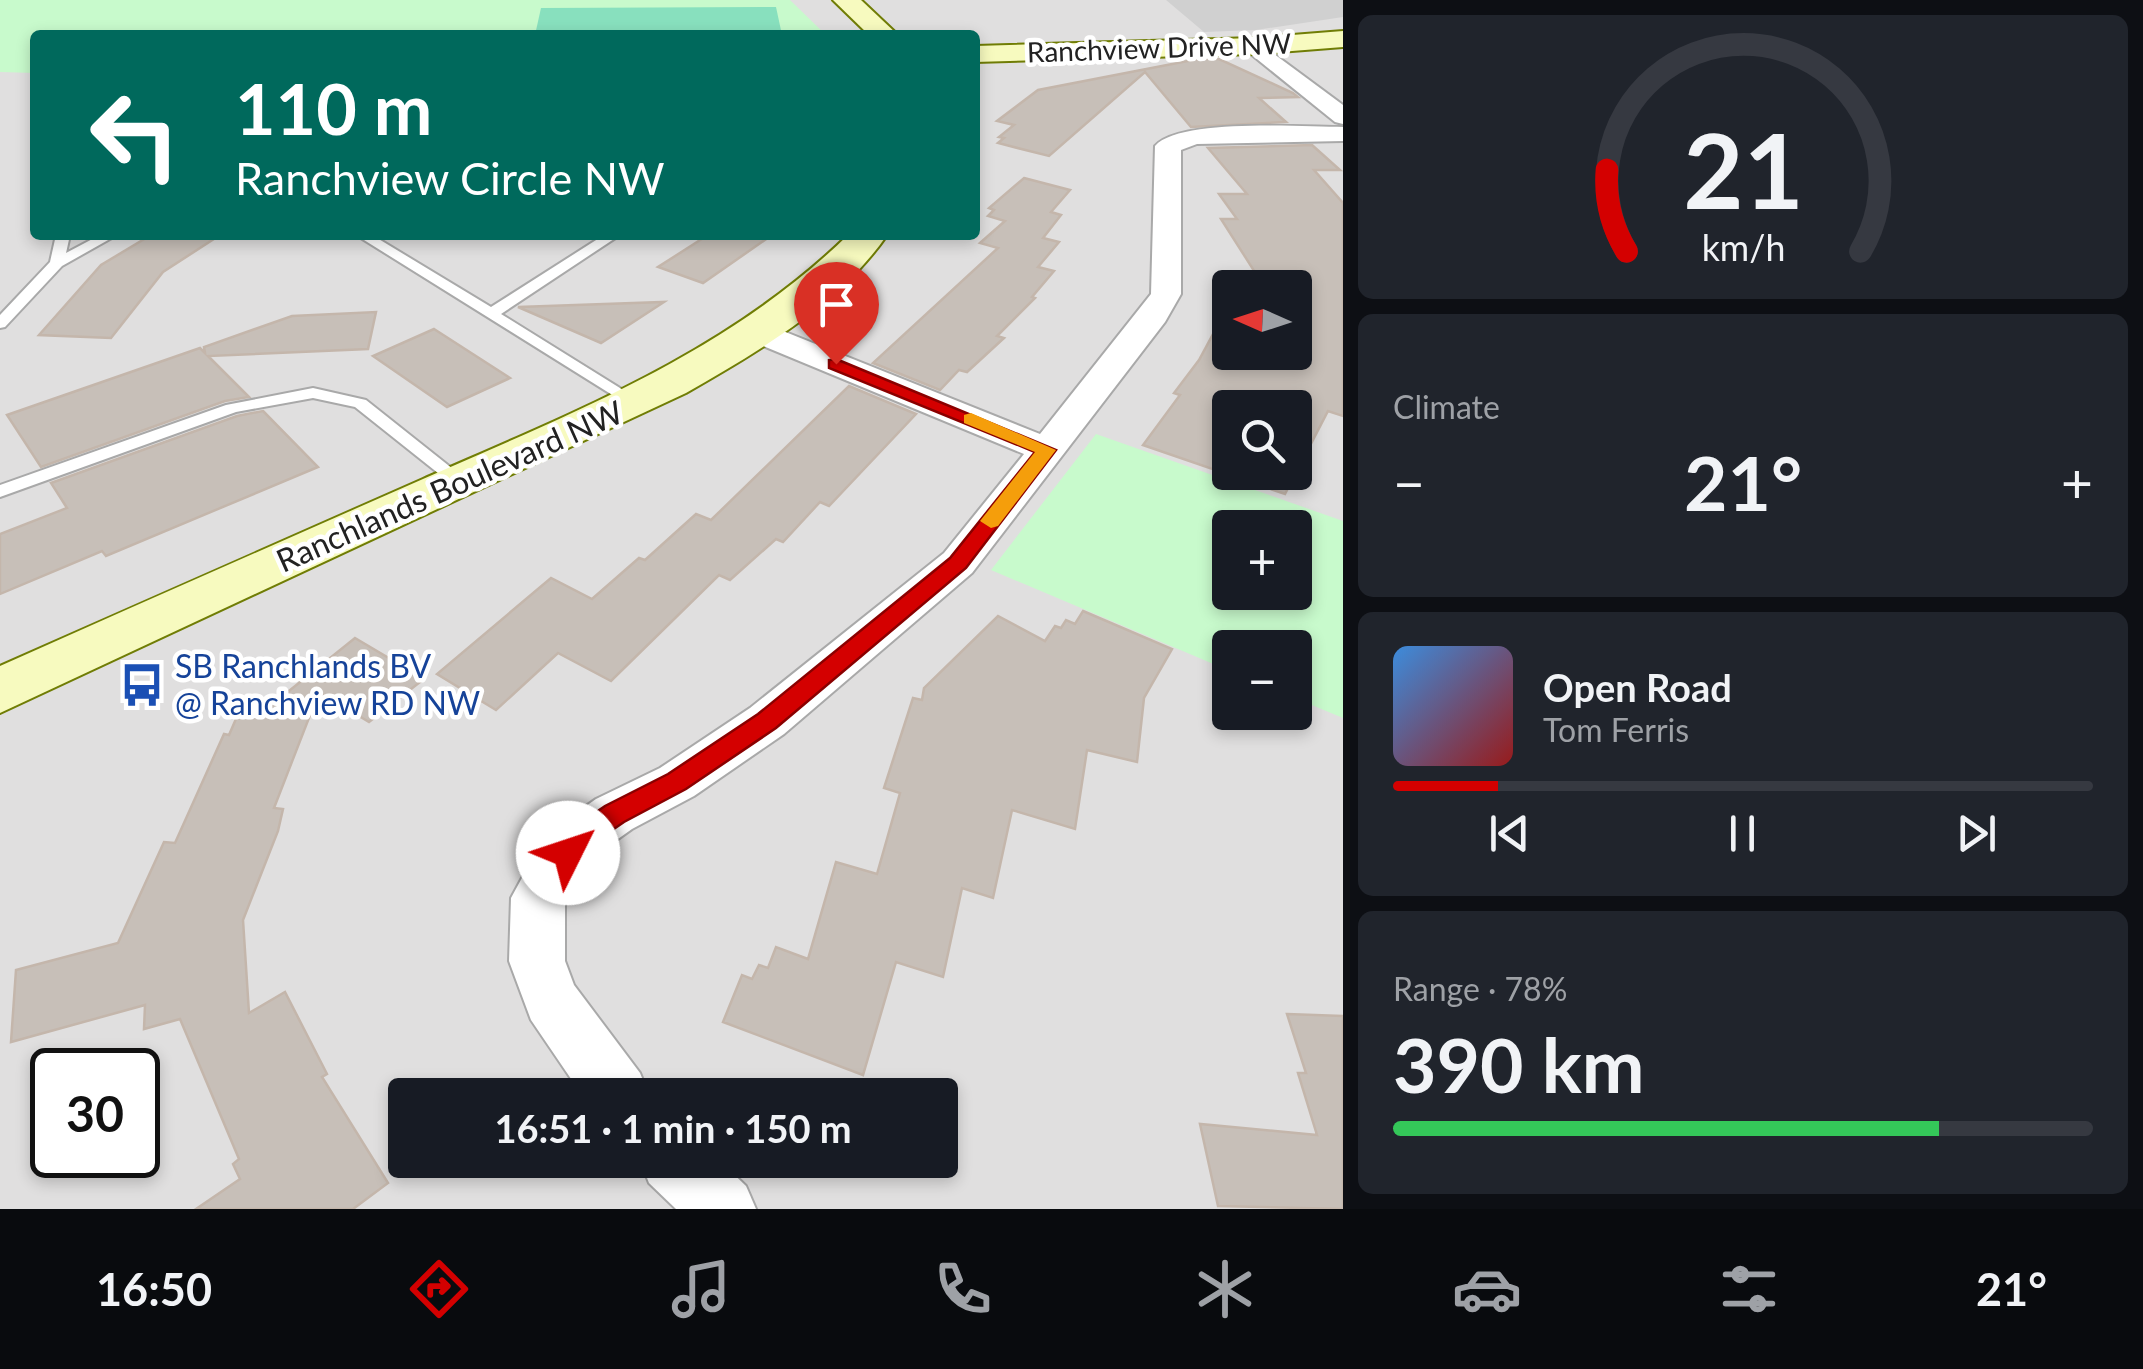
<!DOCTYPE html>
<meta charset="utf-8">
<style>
body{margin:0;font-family:Lato,sans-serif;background:#20242c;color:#f1f3f6;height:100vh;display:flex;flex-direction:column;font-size:38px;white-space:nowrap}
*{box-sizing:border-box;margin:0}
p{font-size:32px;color:#9ea1a6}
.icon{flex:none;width:55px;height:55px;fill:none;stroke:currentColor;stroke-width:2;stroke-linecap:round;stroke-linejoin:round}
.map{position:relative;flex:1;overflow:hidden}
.drawer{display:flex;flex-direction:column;gap:15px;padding:15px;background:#0d0f14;width:800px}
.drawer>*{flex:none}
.banner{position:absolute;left:30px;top:30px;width:950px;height:210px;border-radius:10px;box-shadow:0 5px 15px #0003;background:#00695c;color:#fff;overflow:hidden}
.needle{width:65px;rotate:273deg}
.buttons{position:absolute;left:1212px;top:270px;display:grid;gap:20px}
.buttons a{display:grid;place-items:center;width:100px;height:100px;border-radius:10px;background:#171b24;box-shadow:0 5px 15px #0003;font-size:50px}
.speed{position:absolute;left:30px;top:1048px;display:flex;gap:20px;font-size:50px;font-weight:700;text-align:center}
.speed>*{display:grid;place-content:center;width:130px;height:130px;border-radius:50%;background:#171b24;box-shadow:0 5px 15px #0003;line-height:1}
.speed .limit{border:5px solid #111;border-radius:15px;background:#fff;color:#111}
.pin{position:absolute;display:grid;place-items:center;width:85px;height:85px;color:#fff;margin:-102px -42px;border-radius:50% 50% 50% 0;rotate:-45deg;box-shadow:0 0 10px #0007}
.pin .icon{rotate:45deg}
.me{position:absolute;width:110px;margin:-55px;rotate:49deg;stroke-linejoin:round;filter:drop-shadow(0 0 8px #0008)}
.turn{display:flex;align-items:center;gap:35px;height:210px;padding:0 40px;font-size:45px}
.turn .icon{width:130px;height:130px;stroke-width:2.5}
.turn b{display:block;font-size:70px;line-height:85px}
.big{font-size:75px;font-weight:700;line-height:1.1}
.drawer .tile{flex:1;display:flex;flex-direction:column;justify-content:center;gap:15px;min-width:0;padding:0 35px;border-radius:15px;background:#20242c}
.drawer .dial{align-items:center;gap:0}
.dial svg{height:260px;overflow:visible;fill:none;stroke:#363941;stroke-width:7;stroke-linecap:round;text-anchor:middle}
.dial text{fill:#f1f3f6;stroke:none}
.song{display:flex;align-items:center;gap:30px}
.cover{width:120px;height:120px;border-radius:15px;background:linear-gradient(135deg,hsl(210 70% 55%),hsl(0 70% 35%))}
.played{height:10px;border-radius:5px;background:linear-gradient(90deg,#d40000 15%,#363941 15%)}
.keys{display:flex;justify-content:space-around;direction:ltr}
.heat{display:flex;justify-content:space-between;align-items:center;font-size:55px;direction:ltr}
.charge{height:15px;border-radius:8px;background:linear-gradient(90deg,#34c759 78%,#363941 0)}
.trip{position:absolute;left:388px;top:1078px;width:570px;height:100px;border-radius:10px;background:#171b24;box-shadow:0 5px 15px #0003;font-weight:700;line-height:100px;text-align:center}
.tabs{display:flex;height:160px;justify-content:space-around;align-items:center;background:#090b0e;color:#9ea1a6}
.tabs .icon{width:70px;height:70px}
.tabs .active{color:#d40000}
.tabs b{font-size:45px;color:#f1f3f6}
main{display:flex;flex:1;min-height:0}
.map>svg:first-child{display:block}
</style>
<main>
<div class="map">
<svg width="1343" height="1209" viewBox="0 0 1343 1209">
<rect width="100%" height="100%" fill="#f2efe9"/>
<path fill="#e0dfdf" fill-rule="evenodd" d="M0,0h1343v1209h-1343zM35,35h940v200h-940zM1230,288h65v64h-65zM1230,408h65v64h-65zM1230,528h65v64h-65zM1230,648h65v64h-65zM52,1070h86v85h-86zM405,1095h535v65h-535z"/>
<path fill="#d0d0d0" d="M1166,0h177v17l-87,13 -52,2z"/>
<g fill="#c8facc" fill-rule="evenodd">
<path d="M0,0h790l36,35h-791v38l-35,-1z"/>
<path d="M1096,434l247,87v197l-48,-20v-50h-65v23l-239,-101zM1230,528h65v64h-65z"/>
</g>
<path fill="#88e0be" d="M776,7l6,28h-247l6,-27z"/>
<g fill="#c7bfb8" stroke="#c4b6ab" stroke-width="2.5" fill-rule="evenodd">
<path d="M1198,59h21l74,34 5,4 -39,1 27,24 -95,5 -46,-55 -96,84 -51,-13 6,-5 -5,-1 15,-12 -17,-4 41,-31z"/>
<path d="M1312,145l28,25h-26l29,33v213l-15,-5 -43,83 -142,-49 37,-50 -6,-2 25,-33 21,-39 5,-29 5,1v59h65v-64h-30l-44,-69h16l-18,-25h28l-39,-46zM1230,408h65v64h-65z"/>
<path d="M1024,178l46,12 -19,22 10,3 -18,23 16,4 -21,25 16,4 -22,26 3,1 -38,38 7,2 -37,34 -8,-2 -19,20 -67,-27 125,-115 -18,-5 25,-22 -17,-5 6,-6 -5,-2z"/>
<path d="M151,235h69l-57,37 -52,66 -72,-3 62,-70z"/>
<path d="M708,235h64l-69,48 -45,-16z"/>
<path d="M664,302l-63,41 -83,-36z"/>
<path d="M376,312l-8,37 -160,7 41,41 -24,4 -184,66 -34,-52 193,-67 5,5 -1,-6 88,-31z"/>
<path d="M434,329l76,49 -63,29 -74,-51z"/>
<path d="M849,386l67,28 -87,92 -9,-4 -37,40 -7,-3 -46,41 -11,-5 -108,106 -53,-28 -62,57 -59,-36 114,-96 41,21 47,-41 6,2 51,-46 15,6z"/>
<path d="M263,411l55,56 -212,89 -4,-5 -102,43v-60l67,-26 -16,-25 186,-67z"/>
<path d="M1083,611l89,38 -28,49 -7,64 -50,-12 -12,79 -63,-19 -19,88 -31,-10 -19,89 -47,-15 -33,113 -140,-53 19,-47 10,4 7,-14 9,3 8,-21 32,12 28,-97 41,12 23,-81 -16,-5 29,-90 9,2 2,-12 74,-72 47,25 10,-15 6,2 5,-8 9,4z"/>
<path d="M355,638l69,41 -55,43 -50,-30 -45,116 9,1 -5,22 -35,89 6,93 36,-21 42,82 -5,3 66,106 -35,26h-157l44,-30 -7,-15 6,-5 -59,-140 -36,10 1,-24 -134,37 5,-72 102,-27 46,-101 11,1 49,-109 5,1 13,-30 27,2z"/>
<path d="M1287,1014l56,2v193l-125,-3 -18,-82 117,11 -19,-62h8z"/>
</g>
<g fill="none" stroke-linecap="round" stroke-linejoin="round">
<g stroke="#a9a9a9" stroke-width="4">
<g id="lane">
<path d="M56,235h14l-4,18 34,-18h17l-55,31 -57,61 -5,1v-13l50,-53z"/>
<path d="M356,235h16l119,72 113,-72h16l-119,79 143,89 -8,5 -6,-2z"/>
<path d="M313,388l53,12 102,81 -9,5 -6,-1 -98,-78 -42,-9 -77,14 -236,85v-12l226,-80z"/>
</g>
</g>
<g stroke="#a9a9a9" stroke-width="4">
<g id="street">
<path d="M1255,40l88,65v19l-8,-2 -88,-71 -3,-5 3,-5z"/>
<path d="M1343,127v14l-146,3 -16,6v144l-16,28 -193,251 -188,161 -90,62 -62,33 -31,22 -28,35 -8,14v61l9,24 66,88 9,22h-67l-51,-75 -22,-59 2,-63 24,-44 30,-33 31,-22 64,-31 90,-60 194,-155 80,-99 -278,-115 -5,-7 5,-7h22l272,109 111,-140 4,-148c25,-28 148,-19 188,-19z"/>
<path d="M640,1160h79l27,26 10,23h-80l-27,-26z"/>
</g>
</g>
<g stroke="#707d05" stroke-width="4">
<g id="secondary">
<path d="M833,0h28l37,35h-29z"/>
<path d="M1343,31v16l-88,7 -280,8v-16l280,-8z"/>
<path d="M848,235h39c-48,70 -130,117 -201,158l-686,320v-47c141,-63 282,-125 423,-187 152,-67 304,-126 425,-244z"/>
</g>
</g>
<use href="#lane" fill="#fff" fill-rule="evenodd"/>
<use href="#street" fill="#fff" fill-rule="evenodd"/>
<use href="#secondary" fill="#f7fabf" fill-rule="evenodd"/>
</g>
<path fill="#d40000" stroke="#8a0000" stroke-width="2.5" d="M836,359l220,91 -90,118 -190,160 -90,61 -62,33 -32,22 -14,17 -10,4 -10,-4 -4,-8 19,-25 32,-22 63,-32 90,-60 192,-156 85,-106 -206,-84v-8z"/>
<path fill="#f59e0b" d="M971,413l85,37 -58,76 -7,2 -11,-7 55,-69 -71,-29v-8z"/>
<defs>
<g id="bus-bare" transform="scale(3.45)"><path d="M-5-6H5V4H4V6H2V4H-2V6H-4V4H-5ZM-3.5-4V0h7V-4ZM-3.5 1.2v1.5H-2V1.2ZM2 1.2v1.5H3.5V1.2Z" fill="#1a4fb4" stroke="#fff" stroke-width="2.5" paint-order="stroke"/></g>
</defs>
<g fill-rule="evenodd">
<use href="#bus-bare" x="142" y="685"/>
</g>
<g text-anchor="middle" stroke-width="9" stroke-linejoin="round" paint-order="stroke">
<g font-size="28" fill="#222" stroke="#fff">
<text transform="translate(1159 48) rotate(-2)" y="10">Ranchview Drive NW</text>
</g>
<g font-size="32" fill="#222" stroke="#fff">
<text transform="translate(450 487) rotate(-24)" y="11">Ranchlands Boulevard NW</text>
</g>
<g font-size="32" fill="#164399" stroke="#fff" text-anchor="start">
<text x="175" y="678">SB Ranchlands BV<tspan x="175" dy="37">@ Ranchview RD NW</tspan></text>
</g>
</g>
</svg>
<div class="buttons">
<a><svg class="needle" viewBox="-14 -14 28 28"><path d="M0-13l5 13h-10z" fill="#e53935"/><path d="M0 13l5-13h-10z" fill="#9ea1a6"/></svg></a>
<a><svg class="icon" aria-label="search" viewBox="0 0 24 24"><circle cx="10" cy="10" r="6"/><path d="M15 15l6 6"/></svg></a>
<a>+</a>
<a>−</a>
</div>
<div class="speed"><div class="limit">30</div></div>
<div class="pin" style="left:836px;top:364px;background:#d93025"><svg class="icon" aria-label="arrive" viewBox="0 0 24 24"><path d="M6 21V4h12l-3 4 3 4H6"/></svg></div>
<svg class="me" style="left:568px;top:853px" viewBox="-20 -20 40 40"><circle r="19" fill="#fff"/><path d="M0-13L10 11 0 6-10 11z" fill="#d40000"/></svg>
<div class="trip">16:51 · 1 min · 150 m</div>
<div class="banner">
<div class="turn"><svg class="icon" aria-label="left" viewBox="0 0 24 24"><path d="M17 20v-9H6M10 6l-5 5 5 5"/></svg><div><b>110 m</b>Ranchview Circle NW</div></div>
</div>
</div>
<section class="drawer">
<div class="tile dial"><svg viewBox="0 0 100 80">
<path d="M14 69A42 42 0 1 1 86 69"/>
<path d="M14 69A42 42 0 0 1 8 44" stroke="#d40000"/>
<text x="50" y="56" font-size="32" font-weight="700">21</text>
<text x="50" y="72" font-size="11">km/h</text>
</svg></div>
<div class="tile"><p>Climate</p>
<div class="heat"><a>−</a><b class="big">21°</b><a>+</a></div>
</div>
<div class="tile">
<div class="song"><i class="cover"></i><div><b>Open Road</b><p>Tom Ferris</p></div></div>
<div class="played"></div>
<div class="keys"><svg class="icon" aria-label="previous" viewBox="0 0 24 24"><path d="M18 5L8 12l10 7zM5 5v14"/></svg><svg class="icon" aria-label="pause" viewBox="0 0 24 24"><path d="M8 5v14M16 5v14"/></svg><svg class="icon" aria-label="next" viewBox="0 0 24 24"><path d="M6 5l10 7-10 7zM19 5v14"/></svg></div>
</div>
<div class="tile"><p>Range · 78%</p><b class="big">390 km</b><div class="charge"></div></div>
</section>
</main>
<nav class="tabs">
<b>16:50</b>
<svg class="icon active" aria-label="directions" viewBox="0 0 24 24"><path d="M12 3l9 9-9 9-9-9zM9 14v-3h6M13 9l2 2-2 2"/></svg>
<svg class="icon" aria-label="music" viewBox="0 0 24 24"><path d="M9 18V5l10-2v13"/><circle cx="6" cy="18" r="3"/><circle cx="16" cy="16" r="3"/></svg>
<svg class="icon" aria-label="phone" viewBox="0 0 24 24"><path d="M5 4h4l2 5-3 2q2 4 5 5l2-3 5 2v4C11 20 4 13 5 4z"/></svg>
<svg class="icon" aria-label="climate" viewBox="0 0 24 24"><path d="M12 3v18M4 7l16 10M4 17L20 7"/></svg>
<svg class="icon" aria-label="car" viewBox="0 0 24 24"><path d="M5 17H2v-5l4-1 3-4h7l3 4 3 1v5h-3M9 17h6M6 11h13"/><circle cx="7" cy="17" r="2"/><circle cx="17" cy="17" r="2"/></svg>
<svg class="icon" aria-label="filters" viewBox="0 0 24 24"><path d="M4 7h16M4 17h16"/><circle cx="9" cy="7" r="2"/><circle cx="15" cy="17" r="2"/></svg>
<b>21°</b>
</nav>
